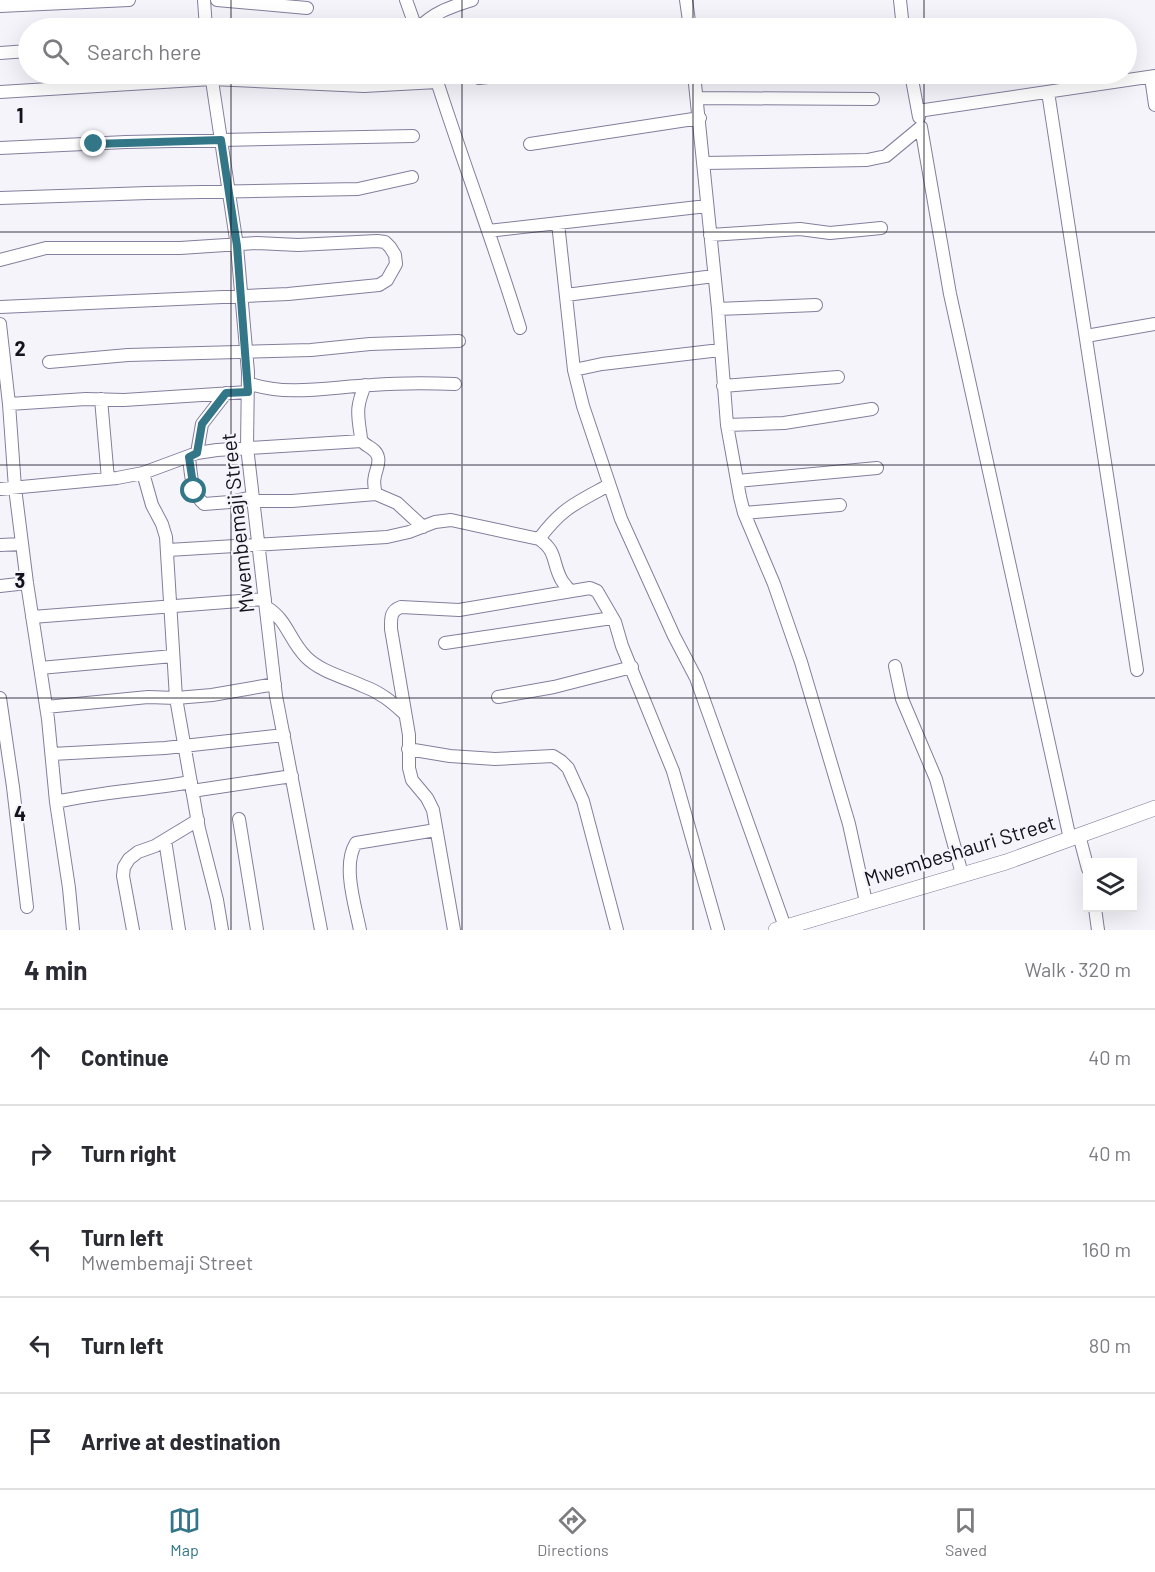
<!DOCTYPE html>
<meta charset="utf-8">
<style>
body{margin:0;font-family:Barlow,sans-serif;background:#f2f2f3;color:#2b2b33}
.controls{position:absolute;right:18px;bottom:18px;display:grid;overflow:hidden;border-radius:0px;box-shadow:0 6px 24px #0002}
.controls button{width:54px;height:54px;display:grid;place-items:center;padding:0;border:0;border-bottom:2px solid #e1e1e2;background:#fff;color:#2b2b33;font:30px sans-serif}
.stop{position:absolute;width:18px;height:18px;margin:-14px;border:4px solid #337687;border-radius:50%;background:#fff}
.stop.end{background:#337687;border-color:#fff;box-shadow:0 2px 6px #0008}
.list{margin:0;padding:0;list-style:none}
h2{display:flex;justify-content:space-between;align-items:center;height:78px;margin:0;padding:0 24px;font-size:26px}
h2 small{font-size:20px;font-weight:400;color:#7c7c81}
.list li{display:grid;grid-template-columns:39px 1fr auto;gap:18px;align-items:center;box-sizing:border-box;height:96px;padding:0 24px;border-top:2px solid #e1e1e2}
.list b{display:block;font-size:22px;white-space:nowrap}
.list p{margin:0;font-size:20px;white-space:nowrap;color:#7c7c81}
.list em{font-size:20px;font-style:normal;color:#7c7c81}
.icon{flex:none;width:33px;height:33px;fill:none;stroke:currentColor;stroke-width:2;stroke-linecap:round;stroke-linejoin:round}
.map{position:relative;flex:none;width:1155px;height:930px;overflow:hidden}
.search{position:absolute;background:#fff;box-shadow:0 6px 24px #0002;left:18px;right:18px;top:18px;height:66px;display:flex;align-items:center;gap:15px;box-sizing:border-box;padding:0 21px;border-radius:33px;color:#7c7c81;font-size:22px}
.sheet{height:558px;background:#fff}
nav{display:flex;justify-content:space-around;align-items:center;box-sizing:border-box;height:84px;border-top:2px solid #e1e1e2;background:#fff;font-size:16px;color:#7c7c81}
nav a{display:grid;justify-items:center;gap:3px}
nav .on{color:#337687}
.map>svg:first-child{display:block}
.lines{fill:none;stroke-linecap:round;stroke-linejoin:round}
.minor-casing{stroke:#847e9c;stroke-width:14}
.tertiary-casing{stroke:#847e9c;stroke-width:16}
.minor{stroke:#fff;stroke-width:12}
.tertiary{stroke:#fff;stroke-width:15}
.route{stroke:#337687;stroke-width:8}
.grid{fill:none;stroke:#14121d;stroke-width:1.5;stroke-opacity:0.55}
.labels{text-anchor:middle;stroke-width:4.5;stroke-linejoin:round;paint-order:stroke}
.street-label{font-size:21px;fill:#14121d;stroke:#f5f4fb}
.grid-label{font-size:20px;text-anchor:middle;font-weight:bold;fill:#14121d;stroke:#f5f4fb;stroke-width:4.5;stroke-linejoin:round;paint-order:stroke}
</style>
<div class="map">
<svg width="1155" height="930" viewBox="0 0 1155 930">
<rect width="100%" height="100%" fill="#f5f4fb"/>
<g class="lines">
<!-- minor casing -->
<g class="minor-casing">
<path id="minor" d="M 204,0 L 206,28
M 217,0 L 307,8
M 406,0 L 416,28
M 686,0 L 690,28
M 900,0 L 903,28
M 0,6 L 129,0
M 419,28 C 434,12 451,7 472,0
M 0,53 L 28,51
M 211,74 L 237,246 L 248,372 L 247,447 L 276,696 L 321,930
M 694,74 L 718,309 L 727,425 L 740,497 L 744,513 L 774,584 L 801,662 L 849,824 L 866,902
M 911,74 L 919,117
M 435,75 C 462,160 494,243 520,328
M 1151,77 L 1155,105
M 479,78 L 513,74
M 0,92 L 212,79 L 364,86 L 437,82
M 1048,92 L 1137,670
M 697,98 L 873,99
M 918,111 L 1155,76
M 530,144 L 700,118
M 0,148 L 126,142 L 413,136
M 704,163 L 867,160 L 886,156 L 921,127 L 950,294 L 1070,839
M 0,198 L 148,193 L 358,189 L 412,177
M 558,223 L 574,370 L 583,406 L 621,519 L 674,636 L 696,678 L 785,927
M 488,231 L 707,206
M 710,235 L 800,229 L 830,233 L 881,228
M 0,260 L 46,248 L 180,248 L 257,243 L 298,245 L 377,241 L 385,242 L 390,247 L 395,255 L 396,264 L 387,280 L 379,285 L 288,294 L 0,307
M 566,295 L 714,276
M 718,309 L 816,305
M 0,324 L 9,404 L 15,488 L 27,583 L 48,719 L 56,802 L 69,888 L 73,930
M 1086,336 L 1155,324
M 49,362 L 128,355 L 311,350 L 370,344 L 459,341
M 574,370 L 602,364 L 720,350
M 248,383 C 287,397 330,387 372,385 C 399,383 427,383 455,384
M 365,385 C 357,405 357,411 360,431 C 361,434 360,438 362,441 C 366,447 376,448 378,457 C 381,468 370,474 376,494
M 723,386 L 838,377
M 101,399 L 108,479
M 9,404 L 86,399 L 124,400 L 248,392
M 727,425 L 784,423 L 872,409
M 197,453 L 202,424 L 226,393
M 189,457 C 191,474 191,493 204,504 L 230,502 L 252,497
M 143,473 L 152,505 L 162,524 L 166,537 L 176,698 L 199,829 L 217,900 L 222,930
M 737,481 L 877,468
M 0,489 L 117,478 L 143,473 L 197,453 L 217,450 L 362,441
M 252,501 L 292,501 L 376,494 L 397,503 L 423,527
M 744,513 L 840,505
M 539,539 C 562,508 576,503 609,485
M 0,545 L 22,544
M 168,550 L 387,537 L 409,532 L 435,522 L 451,520 L 539,539 C 557,551 552,562 561,579 C 563,583 567,587 570,591
M 0,586 L 27,583
M 266,607 C 287,619 289,640 306,657 C 321,672 344,677 363,686 C 380,692 392,702 405,714
M 32,617 L 265,599
M 445,643 L 612,618
M 895,666 L 902,699 L 936,779 L 962,874
M 40,668 L 173,656
M 498,697 L 554,687 L 632,667
M 0,698 L 13,787 L 27,907
M 46,707 L 148,697 L 176,698 L 212,695 L 275,684
M 408,749 L 450,756 L 495,759 L 553,756 L 561,761 L 568,768 L 583,801 L 617,930
M 52,754 L 165,748 L 284,735
M 192,791 L 292,776
M 56,802 C 100,792 146,790 191,782
M 239,819 L 257,930
M 1079,835 L 1088,869
M 165,840 L 179,930
M 1095,908 L 1098,930
M 133,930 L 123,876 L 124,867 L 129,859 L 138,852 L 155,846 L 198,820
M 360,930 C 355,905 342,865 356,843 L 436,830
M 454,930 L 433,810 L 427,798 L 412,780 L 409,768 L 409,735 L 391,629 C 391,618 390,611 401,607 L 459,610 L 590,588 L 597,591 L 615,622 L 622,646 L 673,771 L 718,930"/>
</g>
<!-- tertiary casing -->
<g class="tertiary-casing">
<path id="tertiary" d="M 776,930 L 1006,862 L 1155,808"/>
</g>
<!-- minor -->
<use href="#minor" class="minor"/>
<!-- tertiary -->
<use href="#tertiary" class="tertiary"/>
</g>
<g class="lines">
<!-- route -->
<path class="route" d="M 94,144 L 221,140 L 237,246 L 248,392 L 226,393 L 202,424 L 197,453 L 189,457 L 194,491"/>
</g>
<!-- grid -->
<path class="grid" d="M 231,0 L 231,28M 462,0 L 462,28M 693,0 L 693,28M 924,0 L 924,28M 231,74 L 231,930M 462,74 L 462,930M 693,74 L 693,930M 924,74 L 924,930M 0,232 L 1155,232M 0,465 L 1155,465M 0,698 L 1155,698"/>
<g class="labels">
<!-- street labels -->
<g class="street-label">
<text transform="translate(238 523) rotate(-96)" y="7">Mwembemaji Street</text>
<text transform="translate(960 851) rotate(-17)" y="7">Mwembeshauri Street</text>
</g>
</g>
<g class="grid-label">
<text x="20" y="123">1</text>
<text x="20" y="356">2</text>
<text x="20" y="588">3</text>
<text x="20" y="821">4</text>
</g>
</svg>
<div class="controls">
<button><svg class="icon" aria-label="layers" viewBox="0 0 24 24"><path d="M12 4l9 5-9 5-9-5zM3 14l9 5 9-5"/></svg></button>
</div>
<div class="stop" style="left:194px;top:491px"></div>
<div class="stop end" style="left:94px;top:144px"></div>
<div class="search"><svg class="icon" aria-label="search" viewBox="0 0 24 24"><circle cx="10" cy="10" r="6"/><path d="M15 15l6 6"/></svg>Search here</div>
</div>
<section class="sheet">
<h2>4 min<small>Walk · 320 m</small></h2>
<ul class="list">
<li><svg class="icon" aria-label="ahead" viewBox="0 0 24 24"><path d="M12 20V5M6 11l6-6 6 6"/></svg><div><b>Continue</b></div><em>40 m</em></li>
<li><svg class="icon" aria-label="right" viewBox="0 0 24 24"><path d="M7 20v-9h11M14 6l5 5-5 5"/></svg><div><b>Turn right</b></div><em>40 m</em></li>
<li><svg class="icon" aria-label="left" viewBox="0 0 24 24"><path d="M17 20v-9H6M10 6l-5 5 5 5"/></svg><div><b>Turn left</b><p>Mwembemaji Street</p></div><em>160 m</em></li>
<li><svg class="icon" aria-label="left" viewBox="0 0 24 24"><path d="M17 20v-9H6M10 6l-5 5 5 5"/></svg><div><b>Turn left</b></div><em>80 m</em></li>
<li><svg class="icon" aria-label="arrive" viewBox="0 0 24 24"><path d="M6 21V4h12l-3 4 3 4H6"/></svg><div><b>Arrive at destination</b></div></li>
</ul>
</section>
<nav>
<a class="on"><svg class="icon" aria-label="map" viewBox="0 0 24 24"><path d="M3 6l6-2 6 2 6-2v14l-6 2-6-2-6 2zM9 4v14M15 6v14"/></svg>Map</a>
<a><svg class="icon" aria-label="directions" viewBox="0 0 24 24"><path d="M12 3l9 9-9 9-9-9zM9 14v-3h6M13 9l2 2-2 2"/></svg>Directions</a>
<a><svg class="icon" aria-label="saved" viewBox="0 0 24 24"><path d="M7 4h10v16l-5-4-5 4z"/></svg>Saved</a>
</nav>
